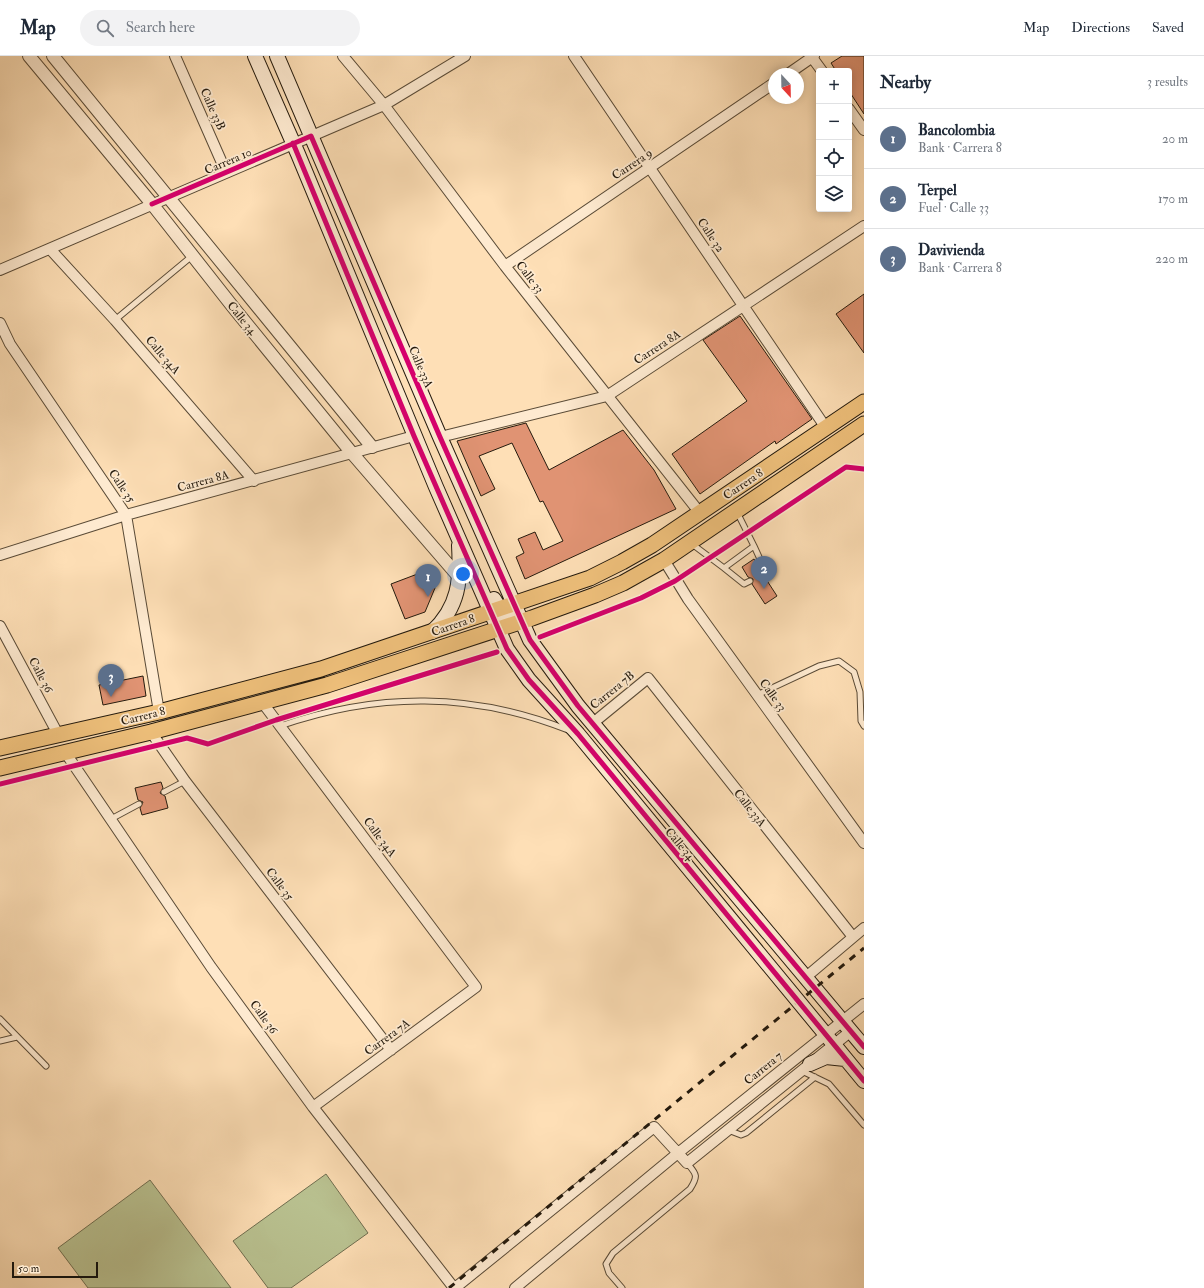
<!DOCTYPE html>
<meta charset="utf-8">
<style>
body{margin:0;font-family:"IM FELL Double Pica",serif;background:#f2f2f3;color:#1f2937}
.controls{position:absolute;right:12px;top:12px;display:grid;overflow:hidden;border-radius:4px;box-shadow:0 2px 10px #0003}
.controls button{width:36px;height:36px;display:grid;place-items:center;padding:0;border:0;border-bottom:1px solid #e0e1e3;background:#fff;color:#1f2937;font:20px sans-serif}
.compass{position:absolute;left:768px;top:12px;width:36px;height:36px;border-radius:50%;background:#fff;box-shadow:0 2px 10px #0003;rotate:158deg}
.scale{position:absolute;left:12px;bottom:10px;width:86px;box-sizing:border-box;padding-left:4px;border:2px solid #241a0d;border-top:0;font-size:11px;line-height:14px;white-space:nowrap;color:#241a0d;-webkit-text-stroke:3px #feead0;paint-order:stroke}
.you{position:absolute;left:463px;top:518px;width:14px;height:14px;margin:-10px;border:3px solid #fff;border-radius:50%;background:#1a73e8;box-shadow:0 0 0 6px #1a73e833}
.badge{display:grid;place-items:center;width:26px;height:26px;border-radius:50%;background:#0b8043;color:#fff;font-size:13px;font-weight:700}
.pin{position:absolute;translate:-50% -33px;filter:drop-shadow(0 1px 2px #0008)}
.pin::after{content:'';position:absolute;top:21px;width:14px;height:12px;background:inherit;clip-path:polygon(0 0,100% 0,50% 100%)}
.list{margin:0;padding:0;list-style:none}
h2{display:flex;justify-content:space-between;align-items:center;height:52px;margin:0;padding:0 16px;font-size:17px}
h2 small{font-size:13px;font-weight:400;color:#747a83}
.list li{display:grid;grid-template-columns:26px 1fr auto;gap:12px;align-items:center;box-sizing:border-box;height:60px;padding:0 16px;border-top:1px solid #e0e1e3}
.list b{display:block;font-size:15px;white-space:nowrap}
.list p{margin:0;font-size:13px;white-space:nowrap;color:#747a83}
.list em{font-size:13px;font-style:normal;color:#747a83}
.icon{flex:none;width:22px;height:22px;fill:none;stroke:currentColor;stroke-width:2;stroke-linecap:round;stroke-linejoin:round}
.map{position:relative;flex:none;width:864px;height:1232px;overflow:hidden}
header{display:flex;align-items:center;gap:24px;box-sizing:border-box;height:56px;padding:0 20px;background:#fff;border-bottom:1px solid #e0e1e3}
header strong{font-size:19px}
nav{display:flex;gap:22px;margin-inline-start:auto;font-size:14px}
.search{width:280px;height:36px;background:#f2f2f3;display:flex;align-items:center;gap:10px;box-sizing:border-box;padding:0 14px;border-radius:22px;color:#747a83;font-size:15px}
main{display:flex}
aside{flex:1;background:#fff}
.map>svg:first-child{display:block}
.green{fill:#bac392;stroke:#6f6e50}
.building{fill:#e09373;stroke:#241a0d}
.lines{fill:none;stroke-linecap:round;stroke-linejoin:round}
.service-casing{stroke:#5a4b37;stroke-width:7}
.minor-casing{stroke:#5a4b37;stroke-width:12}
.tertiary-casing{stroke:#5a4b37;stroke-width:14}
.secondary-casing{stroke:#241a0d;stroke-width:16}
.primary-casing{stroke:#241a0d;stroke-width:17}
.service{stroke:#feead0;stroke-width:5}
.minor{stroke:#feead0;stroke-width:10}
.tertiary{stroke:#feead0;stroke-width:12}
.secondary{stroke:#feead0;stroke-width:14}
.primary{stroke:#efc07b;stroke-width:15}
.rail{stroke:#241a0d;stroke-width:3;stroke-dasharray:7 7;stroke-linecap:butt}
.cycleway-casing{stroke:#feead0;stroke-width:8}
.cycleway{stroke:#d6006c;stroke-width:5}
.labels{text-anchor:middle;stroke-width:3.5;stroke-linejoin:round;paint-order:stroke}
.street-label{font-size:12px;fill:#241a0d;stroke:#feead0}
</style>
<header>
<strong>Map</strong>
<div class="search"><svg class="icon" aria-label="search" viewBox="0 0 24 24"><circle cx="10" cy="10" r="6"/><path d="M15 15l6 6"/></svg>Search here</div>
<nav><a>Map</a><a>Directions</a><a>Saved</a></nav>
</header>
<main>
<div class="map">
<svg width="864" height="1232" viewBox="0 0 864 1232">
<rect width="100%" height="100%" fill="#fedfb6"/>
<filter id="stains"><feTurbulence type="fractalNoise" baseFrequency=".005" numOctaves="4"/><feColorMatrix values="0 0 0 0 .2 0 0 0 0 .09 0 0 0 0 .02 0 0 0 .5 -.17"/></filter>
<radialGradient id="worn" r=".72"><stop offset=".6" stop-color="#630" stop-opacity="0"/><stop offset="1" stop-color="#630" stop-opacity=".3"/></radialGradient>
<!-- green -->
<path class="green" d="M 326,1118 L 368,1177 L 291,1232 L 268,1232 L 233,1185 Z
M 150,1124 L 231,1232 L 88,1232 L 58,1192 Z"/>
<!-- building -->
<path class="building" d="M 842,0 L 864,0 L 864,58 L 849,35 L 849,15 L 836,15 L 831,7 Z
M 864,238 L 864,297 L 836,258 Z
M 740,260 L 812,363 L 776,388 L 775,385 L 700,438 L 672,398 L 747,345 L 703,284 Z
M 526,367 L 549,414 L 623,374 L 654,414 L 676,453 L 525,523 L 516,501 L 524,497 L 518,483 L 535,476 L 543,494 L 563,485 L 543,445 L 540,446 L 512,387 L 479,400 L 495,433 L 481,440 L 457,385 Z
M 754,503 L 760,513 L 758,516 L 759,520 L 764,520 L 777,540 L 765,548 L 752,528 L 753,523 L 748,521 L 742,511 Z
M 428,514 L 435,532 L 425,556 L 405,563 L 391,528 Z
M 143,620 L 146,640 L 103,649 L 99,629 Z
M 161,726 L 163,732 L 160,737 L 165,740 L 168,752 L 142,759 L 140,752 L 143,746 L 138,744 L 135,732 Z"/>
<g class="lines">
<!-- service casing -->
<g class="service-casing">
<path id="service" d="M 115,264 L 192,200
M 692,488 L 724,512 L 754,490 L 737,456
M 754,490 L 765,514 L 762,517
M 724,512 L 744,528 L 750,525
M 757,639 L 819,610 L 839,605 L 854,616 L 860,636 L 861,665 L 864,670
M 280,670 C 378,636 472,636 568,674
M 164,736 L 185,725
M 111,763 L 139,748
M 0,963 L 46,1010
M 0,985 L 17,981
M 802,1015 L 829,1028 L 864,1069
M 728,1074 L 741,1079 L 746,1077 L 815,1021
M 622,1232 L 609,1217 L 606,1208 L 613,1197 L 690,1133 C 699,1119 696,1118 687,1107"/>
</g>
<!-- minor casing -->
<g class="minor-casing">
<path id="minor" d="M 175,0 L 226,116
M 343,0 L 384,49 L 505,210 L 700,457
M 574,0 L 826,372
M 811,0 L 822,15
M 788,18 L 814,0
M 849,53 L 864,74
M 50,193 L 115,264 L 254,425
M 505,210 L 774,27
M 0,214 L 384,49 L 465,0
M 0,267 L 10,288 L 126,459 L 159,656
M 440,381 L 607,340 L 864,170
M 0,499 L 126,459 L 414,380
M 664,504 L 688,543 L 864,787
M 0,570 L 59,680
M 262,646 L 476,931 L 313,1051
M 593,667 L 648,622 L 853,881
M 151,676 L 185,725 L 391,994
M 65,696 L 211,911 L 313,1051 L 454,1232
M 806,921 L 864,872
M 455,1232 L 654,1071 L 687,1107 L 851,975
M 515,1232 L 678,1097 L 864,948"/>
</g>
<!-- tertiary casing -->
<g class="tertiary-casing">
<path id="tertiary" d="M 29,0 L 152,148 L 233,251 L 351,396 L 459,521
M 53,0 L 372,391"/>
</g>
<!-- secondary casing -->
<g class="secondary-casing">
<path id="secondary" d="M 255,0 L 298,98 L 436,431 L 507,593 L 529,624 L 578,678 L 864,1025
M 277,0 L 440,381 L 530,584 L 578,650 L 864,991
M 494,543 L 503,558 L 521,566
M 432,576 C 459,551 461,524 459,489
M 810,1008 L 826,1001 L 845,1003"/>
</g>
<!-- primary casing -->
<g class="primary-casing">
<path id="primary" d="M 0,692 L 159,656 L 321,613 L 590,522 L 622,506 L 652,489 L 864,346
M 0,712 L 151,676 L 327,629 L 532,562 L 595,539 L 623,527 L 664,504 L 864,368"/>
</g>
<!-- service -->
<use href="#service" class="service"/>
<!-- minor -->
<use href="#minor" class="minor"/>
<!-- tertiary -->
<use href="#tertiary" class="tertiary"/>
<!-- secondary -->
<use href="#secondary" class="secondary"/>
<!-- primary -->
<use href="#primary" class="primary"/>
<!-- rail -->
<path class="rail" d="M 449,1232 L 864,892"/>
<!-- cycleway casing -->
<g class="cycleway-casing">
<path id="cycleway" d="M 293,87 L 414,380 L 507,593 L 529,624 L 578,678 L 864,1025
M 152,148 L 311,80 L 440,381 L 530,584 L 578,650 L 864,991
M 540,581 L 641,542 L 675,525 L 846,411 L 864,413
M 0,728 L 187,682 L 208,688 L 276,664 L 497,596"/>
</g>
<!-- cycleway -->
<use href="#cycleway" class="cycleway"/>
</g>
<g class="labels">
<!-- street labels -->
<g class="street-label">
<text transform="translate(213 53) rotate(66)" y="4">Calle 33B</text>
<text transform="translate(228 105) rotate(-23)" y="4">Carrera 10</text>
<text transform="translate(632 108) rotate(-34)" y="4">Carrera 9</text>
<text transform="translate(711 179) rotate(56)" y="4">Calle 32</text>
<text transform="translate(530 221) rotate(52)" y="4">Calle 33</text>
<text transform="translate(242 262) rotate(51)" y="4">Calle 34</text>
<text transform="translate(657 291) rotate(-33)" y="4">Carrera 8A</text>
<text transform="translate(163 299) rotate(49)" y="4">Calle 34A</text>
<text transform="translate(421 311) rotate(67)" y="4">Calle 33A</text>
<text transform="translate(203 425) rotate(-15)" y="4">Carrera 8A</text>
<text transform="translate(743 428) rotate(-34)" y="4">Carrera 8</text>
<text transform="translate(122 430) rotate(56)" y="4">Calle 35</text>
<text transform="translate(453 569) rotate(-19)" y="4">Carrera 8</text>
<text transform="translate(41 619) rotate(62)" y="4">Calle 36</text>
<text transform="translate(612 634) rotate(-39)" y="4">Carrera 7B</text>
<text transform="translate(773 639) rotate(54)" y="4">Calle 33</text>
<text transform="translate(143 660) rotate(-14)" y="4">Carrera 8</text>
<text transform="translate(750 752) rotate(52)" y="4">Calle 33A</text>
<text transform="translate(380 781) rotate(53)" y="4">Calle 34A</text>
<text transform="translate(680 788) rotate(50)" y="4">Calle 34</text>
<text transform="translate(280 828) rotate(53)" y="4">Calle 35</text>
<text transform="translate(264 961) rotate(54)" y="4">Calle 36</text>
<text transform="translate(387 981) rotate(-36)" y="4">Carrera 7A</text>
<text transform="translate(763 1012) rotate(-39)" y="4">Carrera 7</text>
</g>
</g>
<rect width="100%" height="100%" filter="url(#stains)"/>
<rect width="100%" height="100%" fill="url(#worn)"/>
</svg>
<div class="controls">
<button>+</button>
<button>−</button>
<button><svg class="icon" aria-label="locate" viewBox="0 0 24 24"><circle cx="12" cy="12" r="6"/><path d="M12 2v4M12 18v4M2 12h4M18 12h4"/></svg></button>
<button><svg class="icon" aria-label="layers" viewBox="0 0 24 24"><path d="M12 4l9 5-9 5-9-5zM3 14l9 5 9-5"/></svg></button>
</div>
<svg class="compass" viewBox="-18 -18 36 36"><path d="M0-13l5 13h-10z" fill="#e53935"/><path d="M0 13l5-13h-10z" fill="#747a83"/></svg>
<div class="scale">50 m</div>
<div class="you"></div>
<div class="pin badge" style="left:428px;top:541px;background:#5c6f8a">1</div>
<div class="pin badge" style="left:764px;top:533px;background:#5c6f8a">2</div>
<div class="pin badge" style="left:111px;top:641px;background:#5c6f8a">3</div>
</div>
<aside>
<h2>Nearby<small>3 results</small></h2>
<ul class="list">
<li><span class="badge" style="background:#5c6f8a">1</span><div><b>Bancolombia</b><p>Bank · Carrera 8</p></div><em>20 m</em></li>
<li><span class="badge" style="background:#5c6f8a">2</span><div><b>Terpel</b><p>Fuel · Calle 33</p></div><em>170 m</em></li>
<li><span class="badge" style="background:#5c6f8a">3</span><div><b>Davivienda</b><p>Bank · Carrera 8</p></div><em>220 m</em></li>
</ul>
</aside>
</main>
